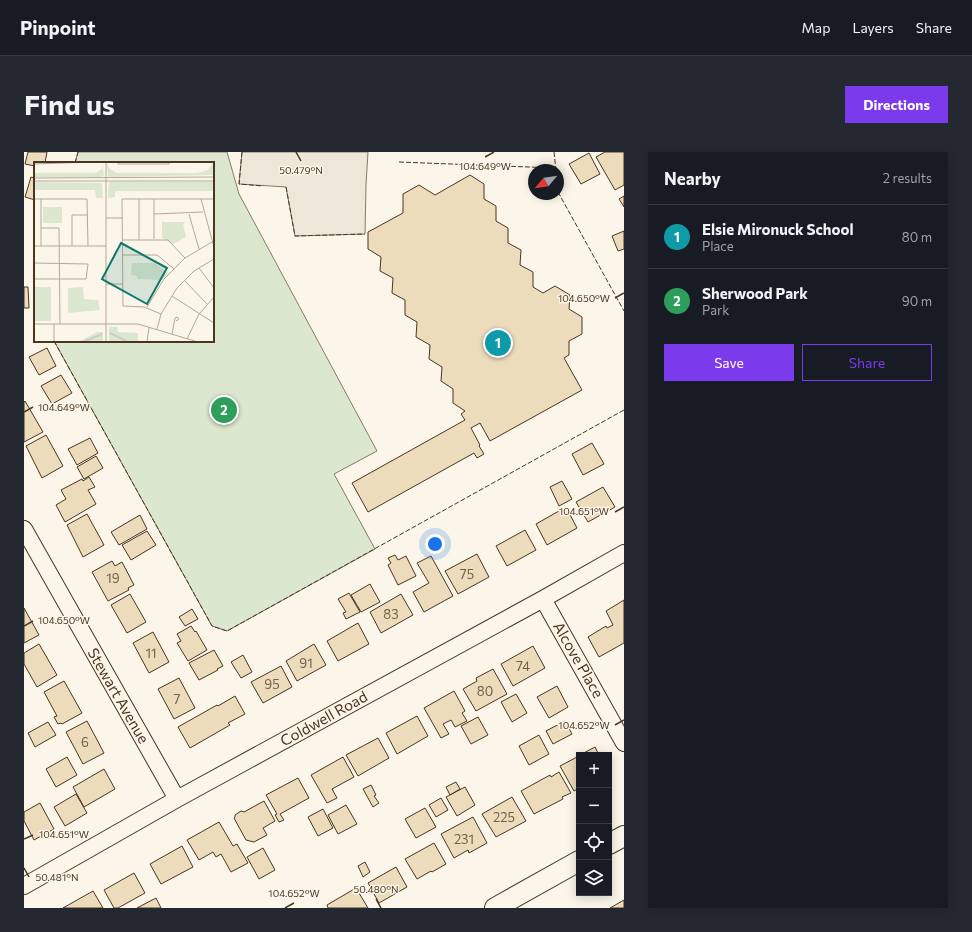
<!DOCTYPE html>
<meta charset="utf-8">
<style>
body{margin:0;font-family:Commissioner,sans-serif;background:#242831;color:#f1f3f6}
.controls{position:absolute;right:12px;bottom:12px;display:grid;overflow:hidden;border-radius:0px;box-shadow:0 2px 10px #0003}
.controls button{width:36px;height:36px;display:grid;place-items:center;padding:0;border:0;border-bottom:1px solid #363941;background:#171b24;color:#f1f3f6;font:20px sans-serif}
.compass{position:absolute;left:504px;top:12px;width:36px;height:36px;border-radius:50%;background:#171b24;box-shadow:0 2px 10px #0003;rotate:241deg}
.you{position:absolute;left:411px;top:392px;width:14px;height:14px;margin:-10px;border:3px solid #fff;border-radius:50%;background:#1a73e8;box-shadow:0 0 0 6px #1a73e833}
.badge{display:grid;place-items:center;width:26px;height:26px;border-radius:50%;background:#7c3aed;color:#fff;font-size:13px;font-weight:700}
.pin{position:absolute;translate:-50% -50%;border:2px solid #fff;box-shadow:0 1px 4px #0006}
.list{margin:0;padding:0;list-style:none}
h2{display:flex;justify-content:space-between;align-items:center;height:52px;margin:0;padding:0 16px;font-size:17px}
h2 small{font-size:13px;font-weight:400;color:#9ea1a6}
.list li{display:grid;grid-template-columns:26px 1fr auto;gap:12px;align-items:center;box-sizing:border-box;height:64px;padding:0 16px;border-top:1px solid #363941}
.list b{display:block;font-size:15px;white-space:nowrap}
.list p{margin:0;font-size:13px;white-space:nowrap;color:#9ea1a6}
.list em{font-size:13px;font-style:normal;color:#9ea1a6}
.actions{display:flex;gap:8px;padding:12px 16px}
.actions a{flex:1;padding:9px 0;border:1px solid #7c3aed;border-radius:0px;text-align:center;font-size:14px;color:#7c3aed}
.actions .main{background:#7c3aed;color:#fff}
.icon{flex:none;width:22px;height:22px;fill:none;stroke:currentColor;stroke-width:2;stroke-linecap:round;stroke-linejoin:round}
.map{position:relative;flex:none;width:600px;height:756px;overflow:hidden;border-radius:0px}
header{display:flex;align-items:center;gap:24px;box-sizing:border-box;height:56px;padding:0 20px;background:#171b24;border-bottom:1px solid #363941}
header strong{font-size:19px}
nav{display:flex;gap:22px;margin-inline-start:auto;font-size:14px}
.intro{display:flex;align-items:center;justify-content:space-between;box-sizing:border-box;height:96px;padding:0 24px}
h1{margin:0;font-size:28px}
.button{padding:10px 18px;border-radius:0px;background:#7c3aed;color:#fff;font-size:14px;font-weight:700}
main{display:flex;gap:24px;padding:0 24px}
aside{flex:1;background:#171b24;border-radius:0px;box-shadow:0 2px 10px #0003}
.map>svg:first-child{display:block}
.green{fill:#dce7d0;stroke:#887966}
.parking{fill:#ede7d9;stroke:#887966}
.building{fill:#ecdcbc;stroke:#4a3520}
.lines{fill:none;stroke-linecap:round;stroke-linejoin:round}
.minor-casing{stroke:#4a3520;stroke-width:18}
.tertiary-casing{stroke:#4a3520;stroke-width:22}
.minor{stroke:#fbf6e9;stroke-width:16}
.tertiary{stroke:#fbf6e9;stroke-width:20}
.fence{stroke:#4a3520;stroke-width:1;stroke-dasharray:5 2;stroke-linecap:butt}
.ticks{fill:none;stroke:#4a3520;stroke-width:1.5}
.labels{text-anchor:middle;stroke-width:3;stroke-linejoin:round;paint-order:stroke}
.number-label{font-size:13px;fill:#725f47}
.street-label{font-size:15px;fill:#4a3520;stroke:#fbf6e9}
.inset-river{fill:none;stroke:#c9cecd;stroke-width:2}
.inset-road{fill:none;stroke:#b4a999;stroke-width:1}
.view{fill:#0f766e;fill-opacity:0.15;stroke:#0f766e;stroke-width:2}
.inset-edge{fill:none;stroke:#4a3520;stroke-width:2}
.ticks-label{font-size:10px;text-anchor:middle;fill:#4a3520;stroke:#fbf6e9;stroke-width:3;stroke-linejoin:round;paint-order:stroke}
</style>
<header>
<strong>Pinpoint</strong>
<nav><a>Map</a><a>Layers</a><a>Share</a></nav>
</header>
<div class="intro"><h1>Find us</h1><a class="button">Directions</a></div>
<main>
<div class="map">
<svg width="600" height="756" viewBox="0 0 600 756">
<rect width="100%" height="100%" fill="#fbf6e9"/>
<!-- green -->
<path class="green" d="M 54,0 L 203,0 L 215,42 L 353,299 L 310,322 L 351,397 L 203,479 L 188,474 L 30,189 L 189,189 L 189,11 L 51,11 Z"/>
<!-- parking -->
<path class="parking" d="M 218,0 L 344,0 L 342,33 L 341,82 L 271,84 L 262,35 L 215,32 Z"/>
<!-- building -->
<path class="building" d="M 4,0 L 23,0 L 21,11 L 11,11 L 11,14 L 1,12 Z
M 581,0 L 600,0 L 600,33 L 591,38 L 572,5 Z
M 565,1 L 576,22 L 557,32 L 545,12 Z
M 446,23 L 460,32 L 460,47 L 472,54 L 472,69 L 484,76 L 484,91 L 497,98 L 496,113 L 509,120 L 509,135 L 519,141 L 531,134 L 546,143 L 545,157 L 558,165 L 558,182 L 545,189 L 545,203 L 540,206 L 558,238 L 466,289 L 456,271 L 447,276 L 456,293 L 455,294 L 460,302 L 453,306 L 450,301 L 344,360 L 328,331 L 441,268 L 437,262 L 441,259 L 429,251 L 429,237 L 417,229 L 418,215 L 405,207 L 406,193 L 392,185 L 393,170 L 381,163 L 381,148 L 368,141 L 369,126 L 356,119 L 357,105 L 344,97 L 344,80 L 379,61 L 379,42 L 395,33 L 411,43 Z
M 7,25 L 11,26 L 11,48 L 1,45 Z
M 600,44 L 600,55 L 595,47 Z
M 600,79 L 600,97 L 594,99 L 588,84 Z
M 0,135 L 4,135 L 5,156 L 0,156 Z
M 23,196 L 32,214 L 15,223 L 5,205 Z
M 37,223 L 48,241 L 28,252 L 17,234 Z
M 1,249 L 19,280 L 0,290 L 0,250 Z
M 22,283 L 39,314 L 18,326 L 2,294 Z
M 66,286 L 74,301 L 53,313 L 44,297 Z
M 568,291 L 580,312 L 559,323 L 548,302 Z
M 72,304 L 79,316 L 60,327 L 53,315 Z
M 65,325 L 71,335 L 64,338 L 72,352 L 41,370 L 32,353 L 42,347 L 37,338 L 58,327 L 59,329 Z
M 538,329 L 548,347 L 535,354 L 526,335 Z
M 579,335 L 591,355 L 564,370 L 552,350 Z
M 542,355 L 553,376 L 523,393 L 512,372 Z
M 63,362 L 80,393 L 59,405 L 43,373 Z
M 116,363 L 123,377 L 95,393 L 87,380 Z
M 501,378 L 512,398 L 483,414 L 472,394 Z
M 123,379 L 132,393 L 107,408 L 98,393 Z
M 453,402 L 465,425 L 434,442 L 421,419 Z
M 371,403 L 374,408 L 382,404 L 392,424 L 374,433 L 364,413 L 367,411 L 364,406 Z
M 407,404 L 429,444 L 400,460 L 389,440 L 405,431 L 393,411 Z
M 88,409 L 91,414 L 98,410 L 110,433 L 104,436 L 105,438 L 84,449 L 68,420 Z
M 346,432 L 356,450 L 337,460 L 327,443 Z
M 325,441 L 336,460 L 322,467 L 319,461 L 322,460 L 314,447 Z
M 106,442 L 122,470 L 103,481 L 87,453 Z
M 377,442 L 389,463 L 357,481 L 346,460 Z
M 600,448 L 600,491 L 575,505 L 564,485 L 582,474 L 583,476 L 589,473 L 582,459 Z
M 0,456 L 15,483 L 0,491 Z
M 168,457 L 174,467 L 161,474 L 155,465 Z
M 334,471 L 345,492 L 314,509 L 303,489 Z
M 167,474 L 171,480 L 172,479 L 183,498 L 164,509 L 153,491 L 157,489 L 153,482 Z
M 129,480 L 145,510 L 125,521 L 109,491 Z
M 15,492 L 33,523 L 13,535 L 0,512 L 0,501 Z
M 290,492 L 302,513 L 273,529 L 262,509 Z
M 509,494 L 521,516 L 489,534 L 477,512 Z
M 190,498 L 199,514 L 193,517 L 194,518 L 175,528 L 165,511 Z
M 219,503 L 228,520 L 217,526 L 207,510 Z
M 257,514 L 268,535 L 239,551 L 227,530 Z
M 469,517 L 483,542 L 452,559 L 439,537 L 453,529 L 452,526 Z
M 155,526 L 171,556 L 150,567 L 134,537 Z
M 40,529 L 58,561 L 38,572 L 37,571 L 34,572 L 30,565 L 33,564 L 20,540 Z
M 533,534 L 544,555 L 525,566 L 513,545 Z
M 430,539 L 441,559 L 438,561 L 443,569 L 431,575 L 427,568 L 419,572 L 425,582 L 417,586 L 400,556 Z
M 492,542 L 503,561 L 488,570 L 477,550 Z
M 211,544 L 221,562 L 204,571 L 206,573 L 166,596 L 154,575 L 193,553 L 194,554 Z
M 393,564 L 404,584 L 373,602 L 362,581 Z
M 454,565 L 464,583 L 447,592 L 437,574 Z
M 63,569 L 80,601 L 59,612 L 42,580 Z
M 541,569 L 548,582 L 529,592 L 522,579 Z
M 24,570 L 32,583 L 11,595 L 4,581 Z
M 515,583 L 525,602 L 505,613 L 495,594 Z
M 354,586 L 365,606 L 334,624 L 322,603 Z
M 571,595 L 575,603 L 556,603 Z
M 555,604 L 555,636 L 550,639 L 536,614 Z
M 43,605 L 53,623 L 32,635 L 22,617 Z
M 319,605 L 330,625 L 308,637 L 313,646 L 303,651 L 287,623 Z
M 80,617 L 91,637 L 60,655 L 49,635 Z
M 535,620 L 547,641 L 538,645 L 539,647 L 510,662 L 497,639 L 526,623 L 527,625 Z
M 274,626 L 285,646 L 256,662 L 260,668 L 255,670 L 251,663 L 253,662 L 242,643 Z
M 432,630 L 436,637 L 426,643 L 422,635 Z
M 347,633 L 352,643 L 350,644 L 355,651 L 349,655 L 339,637 Z
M 441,635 L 451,653 L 433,664 L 422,645 Z
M 52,642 L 63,661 L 41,674 L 30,655 Z
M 488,645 L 502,669 L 472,685 L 458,662 Z
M 417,646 L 424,658 L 412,665 L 405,653 Z
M 240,649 L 251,669 L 239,676 L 243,683 L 230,690 L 222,688 L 210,666 L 211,665 L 211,663 L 217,659 L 220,660 Z
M 16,651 L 30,677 L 10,688 L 0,669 L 0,660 Z
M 322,653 L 333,672 L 314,682 L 304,663 Z
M 401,656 L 412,675 L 392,686 L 381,667 Z
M 299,657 L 309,676 L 294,684 L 284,665 Z
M 449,665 L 463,691 L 445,701 L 444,698 L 430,706 L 417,682 Z
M 195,670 L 209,694 L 213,692 L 224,711 L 207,720 L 197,702 L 192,705 L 189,700 L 175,708 L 163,688 Z
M 410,691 L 422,712 L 408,720 L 407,719 L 393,727 L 381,707 Z
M 158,694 L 169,715 L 137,732 L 126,712 Z
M 239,696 L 251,718 L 235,727 L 223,705 Z
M 341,710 L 346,720 L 339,725 L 334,714 Z
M 372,715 L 383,735 L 355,751 L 344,731 Z
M 110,721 L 121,741 L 94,756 L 90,756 L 80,738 Z
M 332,736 L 344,756 L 304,756 L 303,753 Z
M 69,739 L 79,756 L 39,756 Z
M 132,746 L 137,756 L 113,756 Z
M 600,748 L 600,756 L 586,756 Z"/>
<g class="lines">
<!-- minor casing -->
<g class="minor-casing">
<path id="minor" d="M 0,377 L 153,647
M 519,447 L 600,591
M 0,734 L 153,647 L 519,447 L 600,401"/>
</g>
<!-- tertiary casing -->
<g class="tertiary-casing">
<path id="tertiary" d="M 585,692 L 600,684
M 471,756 L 555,709"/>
</g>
<!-- minor -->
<use href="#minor" class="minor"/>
<!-- tertiary -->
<use href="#tertiary" class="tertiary"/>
<!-- fence -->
<path class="fence" d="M 218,0 L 215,32 L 239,34
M 530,0 L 532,18
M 375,10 L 531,16
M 51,11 L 54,0
M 262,35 L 271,84 L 341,82
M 534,40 L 600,159
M 30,189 L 188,474 L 203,479 L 600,258"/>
</g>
<!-- ticks -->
<path class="ticks" d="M 272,0 L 277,9M 461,5 L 470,0M 591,146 L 600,141M 0,260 L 9,255M 591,360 L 600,355M 0,474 L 9,469M 591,573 L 600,568M 0,687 L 9,683M 0,716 L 5,725M 352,747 L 357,756M 261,756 L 270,751"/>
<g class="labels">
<!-- number labels -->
<g class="number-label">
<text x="443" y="427">75</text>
<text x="89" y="431">19</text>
<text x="367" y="467">83</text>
<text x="127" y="506">11</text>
<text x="282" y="516">91</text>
<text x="499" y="519">74</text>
<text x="248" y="537">95</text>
<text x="461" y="544">80</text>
<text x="153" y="552">7</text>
<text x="61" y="595">6</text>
<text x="480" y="670">225</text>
<text x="440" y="692">231</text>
</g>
<!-- street labels -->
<g class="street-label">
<text transform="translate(554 508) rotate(60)" y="5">Alcove Place</text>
<text transform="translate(94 544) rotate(60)" y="5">Stewart Avenue</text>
<text transform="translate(300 567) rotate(-29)" y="5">Coldwell Road</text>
</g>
</g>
<!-- overview -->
<g transform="translate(10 10)">
<rect width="180" height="180" fill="#fbf6e9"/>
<path d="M 68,0 L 70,14 L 67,15 L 0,15 L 0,11 L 62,11 L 68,7 ZM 73,0 L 75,6 L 83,11 L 163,11 L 174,8 L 180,0 L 180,13 L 74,15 ZM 0,20 L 68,21 L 69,36 L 62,36 L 61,28 L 0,28 ZM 180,20 L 180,29 L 84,29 L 81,30 L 81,35 L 74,36 L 74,30 L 75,20 ZM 9,45 L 28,45 L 28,61 L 9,61 ZM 128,60 L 152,60 L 149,62 L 152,75 L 139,82 L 128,76 ZM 98,101 L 121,101 L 134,111 L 128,118 L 103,117 L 103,114 L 97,113 ZM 0,125 L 17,125 L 17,159 L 0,159 ZM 49,125 L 50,137 L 64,138 L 66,148 L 34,151 L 34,126 ZM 75,165 L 83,165 L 84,170 L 104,171 L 104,180 L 75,180 ZM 63,170 L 69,170 L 69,179 L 44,180 Z" fill="#dce7d0"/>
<path class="inset-river" d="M 76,171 L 94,180M 49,180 L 68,172"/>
<path class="inset-road" d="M 72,0 L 72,180M 84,0 L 84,2 L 135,2 L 135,0M 0,2 L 59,0M 0,16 L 180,15M 0,19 L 180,19M 0,37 L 53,37 L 54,84M 120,37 L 120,77M 167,37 L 180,85M 120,52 L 169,50M 155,52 L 165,87M 72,56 L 89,56M 7,66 L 25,66 L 26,162M 89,78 L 134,78 L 151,96M 105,78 L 105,37M 0,84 L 72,84M 7,84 L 7,37M 38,84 L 38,53 L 54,53M 89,93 L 123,93 L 140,107M 0,101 L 54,102 L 52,117 L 0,117M 165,106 L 180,126M 151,119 L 173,142M 72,122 L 89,122M 138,134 L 180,161M 113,145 L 130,117 L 151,96 L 178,80M 127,152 L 110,145 L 89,144 L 88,37 L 180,37M 0,162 L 104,162 L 164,180M 20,162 L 20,180M 123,167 L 127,152 L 143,126 L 160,109 L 180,97M 138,172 L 141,156 L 143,155 L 145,157 L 142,159M 153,177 L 165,152 L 180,135M 113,180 L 115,166"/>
<path class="view" d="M 87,81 L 133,106 L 113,142 L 68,117 Z"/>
<rect width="180" height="180" class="inset-edge"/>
</g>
<g class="ticks-label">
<text x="461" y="18">104.649°W</text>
<text x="277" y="22">50.479°N</text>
<text x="560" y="150">104.650°W</text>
<text x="40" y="259">104.649°W</text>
<text x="560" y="363">104.651°W</text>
<text x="40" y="472">104.650°W</text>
<text x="560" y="577">104.652°W</text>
<text x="40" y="686">104.651°W</text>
<text x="33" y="729">50.481°N</text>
<text x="352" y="741">50.480°N</text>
<text x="270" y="745">104.652°W</text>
</g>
</svg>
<div class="controls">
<button>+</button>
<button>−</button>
<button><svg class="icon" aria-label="locate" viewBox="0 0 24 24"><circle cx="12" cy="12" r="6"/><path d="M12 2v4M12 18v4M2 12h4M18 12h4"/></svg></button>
<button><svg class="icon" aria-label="layers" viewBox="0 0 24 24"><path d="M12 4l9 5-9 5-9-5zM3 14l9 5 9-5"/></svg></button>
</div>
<svg class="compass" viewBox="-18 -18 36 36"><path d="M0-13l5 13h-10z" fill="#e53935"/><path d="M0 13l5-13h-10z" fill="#9ea1a6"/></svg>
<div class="you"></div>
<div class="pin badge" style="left:474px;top:191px;background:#0f9aa8">1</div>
<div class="pin badge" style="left:200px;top:258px;background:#2e9e5b">2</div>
</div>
<aside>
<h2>Nearby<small>2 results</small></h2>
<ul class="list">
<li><span class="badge" style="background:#0f9aa8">1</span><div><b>Elsie Mironuck School</b><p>Place</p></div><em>80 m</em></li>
<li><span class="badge" style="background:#2e9e5b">2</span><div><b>Sherwood Park</b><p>Park</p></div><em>90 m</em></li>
</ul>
<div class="actions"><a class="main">Save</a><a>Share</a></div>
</aside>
</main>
